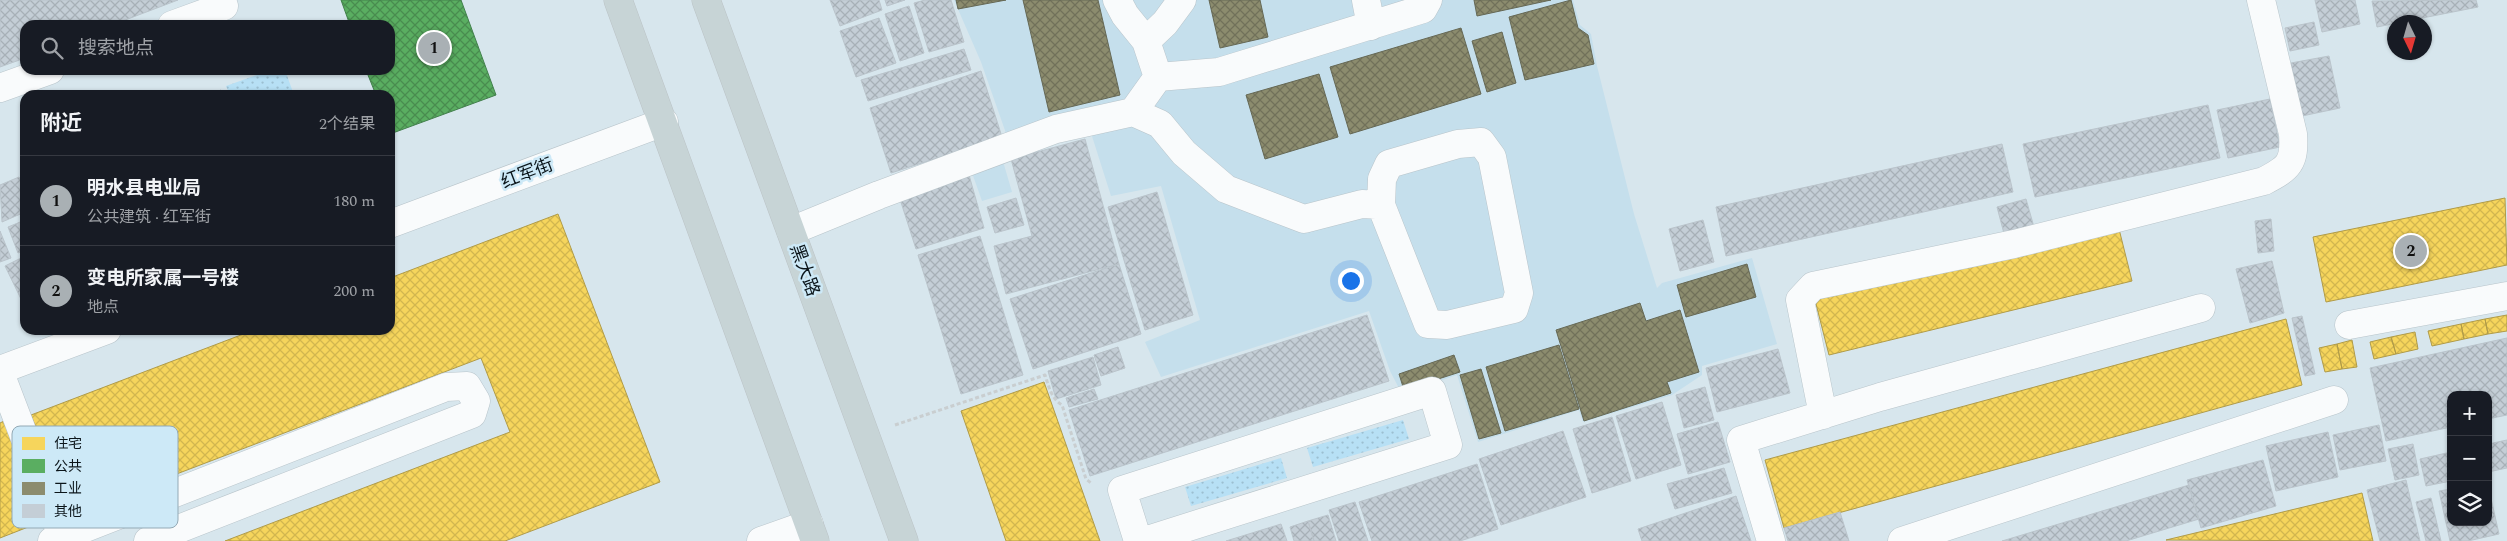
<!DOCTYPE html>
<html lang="zh">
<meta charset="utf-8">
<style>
body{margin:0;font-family:Spectral,"Noto Sans SC",serif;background:#20242c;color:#f1f3f6}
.controls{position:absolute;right:15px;bottom:15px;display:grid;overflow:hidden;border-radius:10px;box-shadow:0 1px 4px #0004}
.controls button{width:45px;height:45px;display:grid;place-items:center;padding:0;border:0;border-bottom:1px solid #363941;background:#171b24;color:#f1f3f6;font:25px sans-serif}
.compass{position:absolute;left:2387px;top:15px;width:45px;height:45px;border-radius:50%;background:#171b24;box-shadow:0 1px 4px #0004;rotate:175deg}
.you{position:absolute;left:1350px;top:280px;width:18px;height:18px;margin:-12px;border:4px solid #fff;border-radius:50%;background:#1a73e8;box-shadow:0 0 0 8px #1a73e833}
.badge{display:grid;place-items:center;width:32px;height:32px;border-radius:50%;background:#a9b0b4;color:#111;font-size:16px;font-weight:700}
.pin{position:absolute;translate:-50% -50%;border:2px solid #fff;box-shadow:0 1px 5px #0006}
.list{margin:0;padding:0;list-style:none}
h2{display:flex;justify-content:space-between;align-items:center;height:65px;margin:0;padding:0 20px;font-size:21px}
h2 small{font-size:16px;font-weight:400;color:#9ea1a6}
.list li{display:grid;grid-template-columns:32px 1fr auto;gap:15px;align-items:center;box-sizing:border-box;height:90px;padding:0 20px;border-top:1px solid #363941}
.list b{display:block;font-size:19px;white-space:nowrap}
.list p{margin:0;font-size:16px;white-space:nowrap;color:#9ea1a6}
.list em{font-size:16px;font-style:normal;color:#9ea1a6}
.icon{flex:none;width:28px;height:28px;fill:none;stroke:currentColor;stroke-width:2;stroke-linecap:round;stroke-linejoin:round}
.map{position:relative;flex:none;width:2507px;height:541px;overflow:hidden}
.search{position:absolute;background:#171b24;box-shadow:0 1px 4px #0004;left:20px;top:20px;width:375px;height:55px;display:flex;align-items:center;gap:12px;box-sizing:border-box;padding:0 18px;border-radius:15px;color:#9ea1a6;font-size:19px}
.panel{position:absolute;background:#171b24;box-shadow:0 1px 4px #0004;left:20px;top:90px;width:375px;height:245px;border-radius:15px}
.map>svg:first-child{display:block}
.built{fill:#c5dfec}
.grass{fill:url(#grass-dots)}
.homes{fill:url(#homes-cross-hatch);stroke:#b09b48}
.public{fill:url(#public-cross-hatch);stroke:#42804c}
.industry{fill:url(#industry-cross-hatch);stroke:#656855}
.building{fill:url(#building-cross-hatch);stroke:#bac4cb}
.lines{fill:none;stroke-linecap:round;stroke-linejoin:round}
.minor-casing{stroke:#b8c4ca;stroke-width:29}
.highway-casing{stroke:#bbc3c6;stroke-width:29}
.path{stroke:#c9ced0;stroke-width:3;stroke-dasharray:4 2.5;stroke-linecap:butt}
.minor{stroke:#f9fbfc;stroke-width:28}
.highway{stroke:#c7d4d6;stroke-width:28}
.labels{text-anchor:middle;stroke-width:5;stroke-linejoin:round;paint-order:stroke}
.street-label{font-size:18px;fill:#0b151a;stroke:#cde9f7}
.key{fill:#cde9f7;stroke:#93a9b5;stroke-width:1}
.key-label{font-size:14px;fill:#0b151a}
</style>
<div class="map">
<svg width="2507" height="541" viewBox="0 0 2507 541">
<defs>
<pattern id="grass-dots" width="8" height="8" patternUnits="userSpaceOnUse" patternTransform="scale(1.25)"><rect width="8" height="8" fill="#b7e0f5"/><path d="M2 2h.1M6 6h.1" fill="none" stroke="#9cbfd1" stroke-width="1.8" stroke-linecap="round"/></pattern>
<pattern id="homes-cross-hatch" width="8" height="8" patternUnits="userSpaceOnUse" patternTransform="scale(1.25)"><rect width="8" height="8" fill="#f6d55c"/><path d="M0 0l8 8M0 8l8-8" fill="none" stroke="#d2b64f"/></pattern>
<pattern id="public-cross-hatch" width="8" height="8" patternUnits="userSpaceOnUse" patternTransform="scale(1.25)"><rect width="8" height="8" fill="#5aae61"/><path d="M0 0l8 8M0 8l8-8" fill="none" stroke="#498c4f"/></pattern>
<pattern id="industry-cross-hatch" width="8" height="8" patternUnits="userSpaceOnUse" patternTransform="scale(1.25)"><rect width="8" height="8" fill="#8c8c6e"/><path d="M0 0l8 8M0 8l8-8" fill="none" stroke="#71715a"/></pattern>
<pattern id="building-cross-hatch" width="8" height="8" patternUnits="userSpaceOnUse" patternTransform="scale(1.25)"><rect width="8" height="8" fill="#c4ced6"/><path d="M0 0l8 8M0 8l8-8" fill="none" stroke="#a7b0b7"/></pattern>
</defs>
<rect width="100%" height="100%" fill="#d7e6ed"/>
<!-- built -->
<path class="built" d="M 954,0 L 1573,0 L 1580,25 L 1591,34 L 1597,66 L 1634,214 L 1657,288 L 1662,283 L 1752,258 L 1777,344 L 1702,366 L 1702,375 L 1672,395 L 1583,422 L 1579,410 L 1478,442 L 1457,375 L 1402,394 L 1390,371 L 1369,311 L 1161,377 L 1145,342 L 1200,320 L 1161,186 L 1111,196 L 1091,133 L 1002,158 L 1012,192 L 982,201 L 971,170 L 1008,139 L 981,62 Z"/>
<!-- grass -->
<path class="grass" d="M 271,70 L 285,70 L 294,95 L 230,95 L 226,86 Z
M 1403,420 L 1409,439 L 1313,467 L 1307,448 Z
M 1281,458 L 1287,478 L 1191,506 L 1185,487 Z"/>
<!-- homes -->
<path class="homes" d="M 2505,198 L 2507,265 L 2326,302 L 2313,237 Z
M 558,214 L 660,482 L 505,541 L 225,541 L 510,432 L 481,358 L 69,515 L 31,415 L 254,330 L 390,330 L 390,278 Z
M 2118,225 L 2132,281 L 1829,355 L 1815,300 Z
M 2507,315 L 2507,331 L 2488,334 L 2485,319 Z
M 2286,319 L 2302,385 L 1784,528 L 1765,460 Z
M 2485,319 L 2488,334 L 2464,339 L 2461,324 Z
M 2461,324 L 2464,339 L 2432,346 L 2428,331 Z
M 2415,332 L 2418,349 L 2396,354 L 2391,337 Z
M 2391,337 L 2396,354 L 2374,359 L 2370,342 Z
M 2352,340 L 2357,367 L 2342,369 L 2337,344 Z
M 2337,344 L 2342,369 L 2325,372 L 2319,348 Z
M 1044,382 L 1100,541 L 1006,541 L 961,411 Z
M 4,421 L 41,522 L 0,538 L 0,423 Z
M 2362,493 L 2373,541 L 2166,540 Z"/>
<!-- public -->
<path class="public" d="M 341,0 L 461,0 L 496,95 L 390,134 L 390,95 L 376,95 L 366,70 L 390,70 L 390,25 L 350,25 Z"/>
<!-- industry -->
<path class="industry" d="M 956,0 L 1006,0 L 958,9 Z
M 1023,0 L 1098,0 L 1120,95 L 1049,112 Z
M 1209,0 L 1260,0 L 1268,37 L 1220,48 Z
M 1474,0 L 1551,0 L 1477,16 Z
M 1571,0 L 1578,28 L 1588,35 L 1594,64 L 1525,80 L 1509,17 Z
M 1461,28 L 1481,94 L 1350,134 L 1330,67 Z
M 1502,32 L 1516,83 L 1487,92 L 1472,41 Z
M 1319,74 L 1338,137 L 1265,159 L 1246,95 Z
M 1747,264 L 1756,297 L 1686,317 L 1677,285 Z
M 1640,303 L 1646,321 L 1680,310 L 1699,372 L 1667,382 L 1671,393 L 1584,421 L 1556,330 Z
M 1559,345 L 1579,409 L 1505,431 L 1486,367 Z
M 1454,355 L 1460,372 L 1404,390 L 1399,374 Z
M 1481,369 L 1501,433 L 1479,439 L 1460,375 Z"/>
<!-- building -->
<path class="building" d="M 0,0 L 178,0 L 112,25 L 25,25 L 25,58 L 0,67 Z
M 830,0 L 879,0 L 882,10 L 840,26 Z
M 885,0 L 905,0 L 887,6 Z
M 925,0 L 951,0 L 964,42 L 929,52 L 914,3 Z
M 2315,0 L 2355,0 L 2360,24 L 2322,32 Z
M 2476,0 L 2478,7 L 2377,27 L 2372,1 Z
M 909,6 L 924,53 L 900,61 L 885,14 Z
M 879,18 L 896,63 L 856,77 L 840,31 Z
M 2314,22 L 2319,45 L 2290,51 L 2285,28 Z
M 964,49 L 971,70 L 868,101 L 861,80 Z
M 2329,56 L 2340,108 L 2302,116 L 2291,63 Z
M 981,71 L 1002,137 L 891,173 L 870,108 Z
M 221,90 L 223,95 L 207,95 Z
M 2270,99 L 2280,147 L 2228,158 L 2217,110 Z
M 2208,105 L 2220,158 L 2035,197 L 2023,144 Z
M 1085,139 L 1119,264 L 1006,294 L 994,246 L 1032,236 L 1011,159 Z
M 2002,144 L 2013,192 L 1726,256 L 1716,207 Z
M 969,175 L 984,228 L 916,249 L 899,196 Z
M 19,177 L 25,192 L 25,212 L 2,222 L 0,185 Z
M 1157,192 L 1193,315 L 1145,330 L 1108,207 Z
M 1016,198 L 1024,225 L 995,233 L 987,207 Z
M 2026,199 L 2036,234 L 2006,241 L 1997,207 Z
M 2271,219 L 2274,251 L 2258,253 L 2255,221 Z
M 25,220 L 25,250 L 18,253 L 8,227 Z
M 1703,220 L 1714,262 L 1680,271 L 1669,229 Z
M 0,231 L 11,258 L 0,262 Z
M 980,236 L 1023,375 L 961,394 L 918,255 Z
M 25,256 L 25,297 L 21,299 L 5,266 Z
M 2272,261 L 2284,313 L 2250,323 L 2236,269 Z
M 1119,264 L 1141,334 L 1033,369 L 1010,299 Z
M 1367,315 L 1389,381 L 1090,476 L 1069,410 Z
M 2302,316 L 2315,374 L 2305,376 L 2292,318 Z
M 2507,338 L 2507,415 L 2488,419 L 2488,395 L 2451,395 L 2451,427 L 2386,441 L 2370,368 Z
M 1118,347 L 1125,368 L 1101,376 L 1094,355 Z
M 1778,349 L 1790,393 L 1717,412 L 1706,368 Z
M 1093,357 L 1101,385 L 1056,399 L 1048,371 Z
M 1705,387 L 1714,420 L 1684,428 L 1676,395 Z
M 1094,389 L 1098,399 L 1069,407 L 1066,398 Z
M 1662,402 L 1681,465 L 1636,479 L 1616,416 Z
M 1612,417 L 1631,481 L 1592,493 L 1573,429 Z
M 1718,422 L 1730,462 L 1688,474 L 1677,434 Z
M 2379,425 L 2386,461 L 2340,470 L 2333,435 Z
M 1563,431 L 1586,497 L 1501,525 L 1479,459 Z
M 2328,432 L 2338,477 L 2276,491 L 2266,446 Z
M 2507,440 L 2507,468 L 2488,472 L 2488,444 Z
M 2413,444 L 2419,475 L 2395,480 L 2388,449 Z
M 2451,452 L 2451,481 L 2426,486 L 2420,459 Z
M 2263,460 L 2276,506 L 2201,528 L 2187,480 Z
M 1477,464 L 1498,529 L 1460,541 L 1372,541 L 1359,502 Z
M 1724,468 L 1732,493 L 1675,509 L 1667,484 Z
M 2406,480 L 2420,541 L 2380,541 L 2367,490 Z
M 2189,485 L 2199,519 L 2126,541 L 2002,541 Z
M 2488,485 L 2499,534 L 2468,541 L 2450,541 L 2439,491 L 2451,489 L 2451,522 L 2488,522 Z
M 1736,496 L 1751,541 L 1642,541 L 1638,529 Z
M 2431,498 L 2441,541 L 2426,541 L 2416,502 Z
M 1355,502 L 1368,541 L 1339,541 L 1329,510 Z
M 1840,512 L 1849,541 L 1788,541 L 1784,528 Z
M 1328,515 L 1336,541 L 1314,541 L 1308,521 Z
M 1308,521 L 1314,541 L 1294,541 L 1290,527 Z
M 1281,524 L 1287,541 L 1226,541 Z"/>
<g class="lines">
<!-- minor casing -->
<g class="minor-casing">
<path id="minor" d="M 1117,0 L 1125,15 L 1146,41 L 1158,77
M 1366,0 L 1371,26
M 172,25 L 224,6
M 1146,41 L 1165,23 L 1182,0
M 0,88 L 50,70
M 1133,112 L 1158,77 L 1219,72 L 1423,9 L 1428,0
M 390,224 L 664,122
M 791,231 L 879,195 L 1056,129 L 1133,112 L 1160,124 L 1184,153 L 1226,189 L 1304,219 L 1362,204 L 1381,205 L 1428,324 L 1447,325 L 1514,309 L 1519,293 L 1492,157 L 1481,142 L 1458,144 L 1389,164 L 1382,179 L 1381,205
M 2349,325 L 2507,296
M 0,370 L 107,330
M 0,373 L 64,541
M 1823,415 L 1800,300 L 1813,286 L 2014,244 L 2264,181 C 2289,168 2295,163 2293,134 L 2261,0
M 52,541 L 446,387 L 467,386 L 476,401 L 472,414 L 148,541
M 761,541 L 809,524
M 1138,541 L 1122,490 L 1432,391 L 1448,445 L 1144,541
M 1771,541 L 1741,440 L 1880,397 L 2201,308
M 1902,541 L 2334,400"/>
</g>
<!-- highway casing -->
<g class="highway-casing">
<path id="highway" d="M 618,0 L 815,541
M 706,0 L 904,541"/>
</g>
<!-- path -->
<path class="path" d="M 895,425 L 1045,375 C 1049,387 1051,398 1062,405 L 1086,479 L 1091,483"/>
<!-- minor -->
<use href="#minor" class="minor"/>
<!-- highway -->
<use href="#highway" class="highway"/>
</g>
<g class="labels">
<!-- street labels -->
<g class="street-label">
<text transform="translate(527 173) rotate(-21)" y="6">红军街</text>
<text transform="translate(805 270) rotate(70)" y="6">黑大路</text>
</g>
</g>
<!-- legend -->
<rect x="12" y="426" width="166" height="102" rx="8" class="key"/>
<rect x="22" y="437" width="23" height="13" fill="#f6d55c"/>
<rect x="22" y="459" width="23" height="14" fill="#5aae61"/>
<rect x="22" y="482" width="23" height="13" fill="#8c8c6e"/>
<rect x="22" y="504" width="23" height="14" fill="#c4ced6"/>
<g class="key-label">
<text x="54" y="448">住宅</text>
<text x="54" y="471">公共</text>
<text x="54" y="493">工业</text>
<text x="54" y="516">其他</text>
</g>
</svg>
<div class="controls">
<button>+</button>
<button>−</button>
<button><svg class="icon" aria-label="layers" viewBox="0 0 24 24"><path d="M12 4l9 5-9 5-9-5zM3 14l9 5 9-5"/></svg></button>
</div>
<svg class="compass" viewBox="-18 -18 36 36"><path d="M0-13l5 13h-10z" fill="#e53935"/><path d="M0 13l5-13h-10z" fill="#9ea1a6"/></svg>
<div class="you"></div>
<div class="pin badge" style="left:434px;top:48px">1</div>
<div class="pin badge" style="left:2411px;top:251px">2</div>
<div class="search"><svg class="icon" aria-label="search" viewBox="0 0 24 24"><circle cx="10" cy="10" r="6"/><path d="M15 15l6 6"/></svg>搜索地点</div>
<section class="panel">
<h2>附近<small>2个结果</small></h2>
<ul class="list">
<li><span class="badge">1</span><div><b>明水县电业局</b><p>公共建筑 · 红军街</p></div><em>180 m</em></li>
<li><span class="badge">2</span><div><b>变电所家属一号楼</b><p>地点</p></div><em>200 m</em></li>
</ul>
</section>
</div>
